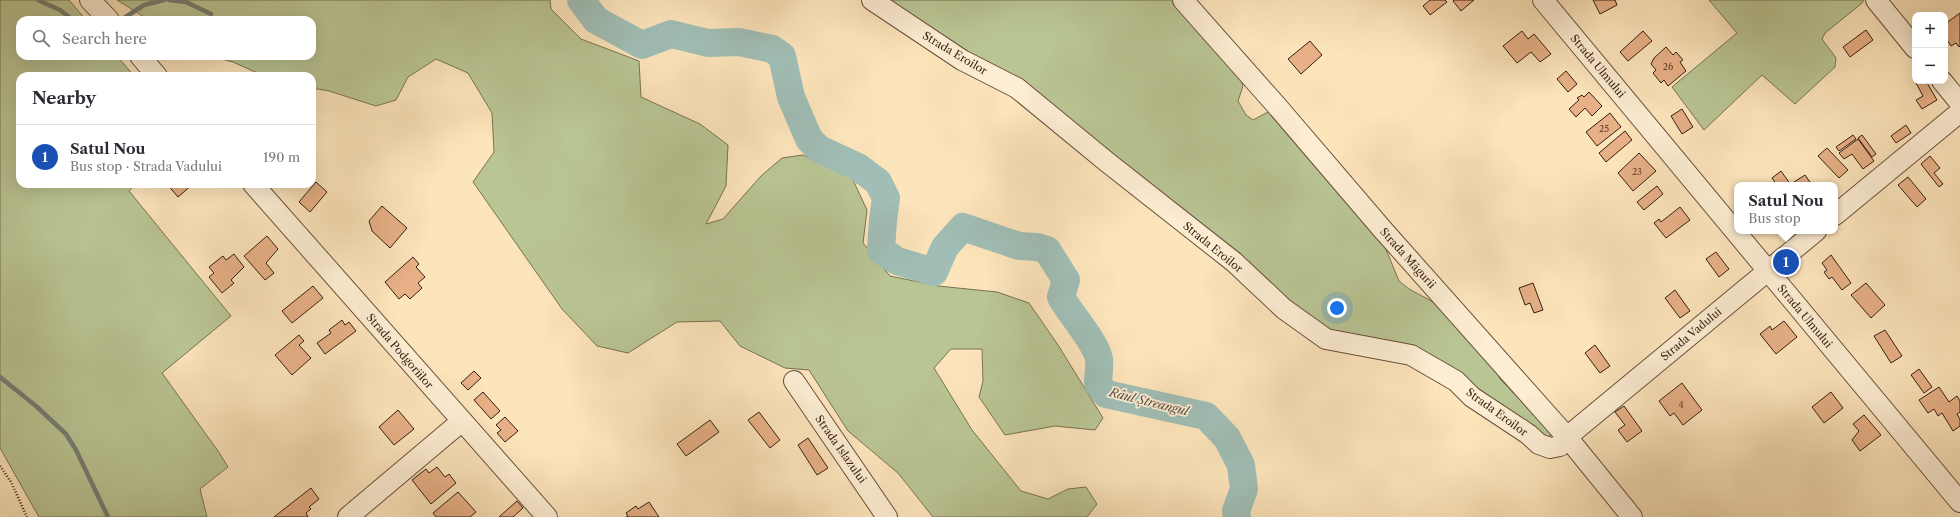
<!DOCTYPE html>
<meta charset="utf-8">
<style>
body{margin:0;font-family:"Libre Caslon Text",serif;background:#f2f2f3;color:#2b2b33}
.controls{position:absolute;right:12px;top:12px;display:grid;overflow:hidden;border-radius:8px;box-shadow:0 4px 16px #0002}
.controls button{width:36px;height:36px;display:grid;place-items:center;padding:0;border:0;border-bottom:1px solid #e1e1e2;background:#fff;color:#2b2b33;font:20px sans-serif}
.you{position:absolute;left:1337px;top:308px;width:14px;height:14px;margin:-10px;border:3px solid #fff;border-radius:50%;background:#1a73e8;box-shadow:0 0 0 6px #1a73e833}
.badge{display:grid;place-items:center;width:26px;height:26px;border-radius:50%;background:#7c3aed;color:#fff;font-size:13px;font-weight:700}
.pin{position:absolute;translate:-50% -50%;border:2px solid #fff;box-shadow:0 1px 4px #0006}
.popup{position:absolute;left:1734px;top:182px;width:104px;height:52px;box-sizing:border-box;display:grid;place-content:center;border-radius:8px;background:#fff;filter:drop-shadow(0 1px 3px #0005);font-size:13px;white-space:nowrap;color:#7c7c81}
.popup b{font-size:15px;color:#2b2b33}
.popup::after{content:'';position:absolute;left:50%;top:100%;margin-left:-8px;border:8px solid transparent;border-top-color:#fff}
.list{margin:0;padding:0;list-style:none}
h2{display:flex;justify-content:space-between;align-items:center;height:52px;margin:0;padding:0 16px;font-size:17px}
h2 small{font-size:13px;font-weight:400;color:#7c7c81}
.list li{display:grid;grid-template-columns:26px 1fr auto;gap:12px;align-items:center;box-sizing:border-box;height:64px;padding:0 16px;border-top:1px solid #e1e1e2}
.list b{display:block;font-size:15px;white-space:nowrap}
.list p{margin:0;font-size:13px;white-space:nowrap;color:#7c7c81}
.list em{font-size:13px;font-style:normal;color:#7c7c81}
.icon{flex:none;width:22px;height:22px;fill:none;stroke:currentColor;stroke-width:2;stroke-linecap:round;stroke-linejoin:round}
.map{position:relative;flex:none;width:1960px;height:517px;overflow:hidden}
.search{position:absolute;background:#fff;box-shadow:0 4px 16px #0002;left:16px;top:16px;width:300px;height:44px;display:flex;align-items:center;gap:10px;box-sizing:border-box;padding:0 14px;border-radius:12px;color:#7c7c81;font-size:15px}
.panel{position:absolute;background:#fff;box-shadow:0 4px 16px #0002;left:16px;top:72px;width:300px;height:116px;border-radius:12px}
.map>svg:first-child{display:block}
.green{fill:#bac594;stroke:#797253}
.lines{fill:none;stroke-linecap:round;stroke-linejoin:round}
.stream{stroke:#767e74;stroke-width:4.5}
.river{stroke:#a0beb6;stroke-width:28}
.building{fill:#e7b086;stroke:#381e12}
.minor-casing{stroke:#69503c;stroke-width:22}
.path{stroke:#381e12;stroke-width:2.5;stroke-dasharray:1 2;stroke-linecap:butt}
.minor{stroke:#fdedd3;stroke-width:20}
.labels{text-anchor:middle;stroke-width:3.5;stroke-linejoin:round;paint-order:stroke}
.number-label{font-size:9px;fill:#64422f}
.street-label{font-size:11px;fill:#381e12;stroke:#fdedd3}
.water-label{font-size:12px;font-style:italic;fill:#574e43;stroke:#fdedd3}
</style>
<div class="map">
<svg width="1960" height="517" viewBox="0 0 1960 517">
<rect width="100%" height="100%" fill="#fce4bb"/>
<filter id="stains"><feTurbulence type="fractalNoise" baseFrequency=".005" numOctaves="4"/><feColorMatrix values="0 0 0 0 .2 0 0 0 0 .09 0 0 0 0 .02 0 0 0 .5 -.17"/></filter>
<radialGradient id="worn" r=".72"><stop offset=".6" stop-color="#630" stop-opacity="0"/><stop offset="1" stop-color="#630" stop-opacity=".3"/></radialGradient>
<!-- green -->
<path class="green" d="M 0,0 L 69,0 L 86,20 L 20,20 L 20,56 L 117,56 L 134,76 L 20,76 L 20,184 L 136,184 L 129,191 L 231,316 L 162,373 L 218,451 L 228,467 L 200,489 L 207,517 L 39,517 L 0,448 Z
M 117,0 L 550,0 L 551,9 L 581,39 L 639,61 L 641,97 L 700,124 L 728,145 L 726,186 L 706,224 L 723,219 L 761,176 L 782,158 L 803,155 L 852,178 L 867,210 L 863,243 L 890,276 L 938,286 L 997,292 L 1029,303 L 1058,345 L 1103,418 L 1095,430 L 1055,426 L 1005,435 L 979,397 L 983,381 L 982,349 L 951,349 L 934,368 L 972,430 L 1021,491 L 1048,499 L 1068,489 L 1086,487 L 1097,504 L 1087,517 L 933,517 L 898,473 L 848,431 L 809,370 L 785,368 L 740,346 L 720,321 L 677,322 L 628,353 L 597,346 L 562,309 L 473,182 L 494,152 L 492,113 L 468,73 L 436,59 L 408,77 L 396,100 L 376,106 L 329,91 L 312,88 L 312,76 L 264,76 L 233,62 L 210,56 L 312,56 L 312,20 L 149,20 Z
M 884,0 L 1174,0 L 1239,74 L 1243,86 L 1238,101 L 1246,115 L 1253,120 L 1268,112 L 1275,114 L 1385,247 L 1399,281 L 1409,289 L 1435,303 L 1495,370 L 1500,379 L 1553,434 L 1545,438 L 1460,379 L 1323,328 L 947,45 Z
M 1709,0 L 1864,0 L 1861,4 L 1825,33 L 1822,39 L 1836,58 L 1835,67 L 1795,104 L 1762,75 L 1704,130 L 1672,87 L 1737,33 Z"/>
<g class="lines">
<!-- stream -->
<path class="stream" d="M 38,0 L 60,10 L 73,20
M 169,0 L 186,2 L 211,14
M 121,20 L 144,5 L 164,0
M 0,377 L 36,406 L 66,434 L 76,450 L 108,517"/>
<!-- river -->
<path class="river" d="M 581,0 L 596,20 L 642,45 L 671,34 L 708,43 L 739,42 L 772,49 L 782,56 L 791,97 L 809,139 L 819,149 L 858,167 L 878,182 L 886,198 L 883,220 L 881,250 L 897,261 L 934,272 L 945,247 L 963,227 L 1019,246 L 1037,247 L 1047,250 L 1066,280 L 1061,297 C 1070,314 1096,342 1099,359 C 1100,367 1098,376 1098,384 L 1106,394 L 1206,416 L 1227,438 L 1241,465 L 1244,489 L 1236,511 L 1237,517"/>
</g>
<!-- building -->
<path class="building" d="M 1430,0 L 1445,0 L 1447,2 L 1430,15 L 1423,6 Z
M 1454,0 L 1474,0 L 1461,11 L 1453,1 Z
M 1593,0 L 1615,0 L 1617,5 L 1600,14 Z
M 1960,13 L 1960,46 L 1959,47 L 1956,43 L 1951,46 L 1945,37 L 1945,24 Z
M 1866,30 L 1873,40 L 1850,57 L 1843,47 Z
M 1522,31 L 1528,39 L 1534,34 L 1551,54 L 1540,62 L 1531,52 L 1517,63 L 1503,46 Z
M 1643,31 L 1652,41 L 1628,61 L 1620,52 Z
M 1310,41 L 1322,55 L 1301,74 L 1288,59 Z
M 1666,47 L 1673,55 L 1676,52 L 1683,60 L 1680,62 L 1686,71 L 1668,86 L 1664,80 L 1661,83 L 1653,73 L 1656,70 L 1651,64 L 1654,58 Z
M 1566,71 L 1577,84 L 1568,92 L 1557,79 Z
M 1919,81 L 1926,81 L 1937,100 L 1922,109 L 1916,100 L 1923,96 L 1916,83 Z
M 1589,92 L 1602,106 L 1592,116 L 1585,108 L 1576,117 L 1569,109 L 1579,100 L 1577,98 L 1582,95 L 1584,97 Z
M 1682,109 L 1693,127 L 1682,134 L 1671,116 Z
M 1610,113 L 1621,127 L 1597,146 L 1586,132 Z
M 1906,125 L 1911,133 L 1896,143 L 1891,136 Z
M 1625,131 L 1632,140 L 1606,162 L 1599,153 Z
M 1853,135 L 1856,139 L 1839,151 L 1836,147 Z
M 1862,135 L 1876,154 L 1872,157 L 1858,138 Z
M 1858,139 L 1874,161 L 1863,169 L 1852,154 L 1844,159 L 1839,153 Z
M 1827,148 L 1848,170 L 1839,178 L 1818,156 Z
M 1639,153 L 1656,171 L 1633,191 L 1618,173 Z
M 1930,156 L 1940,168 L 1934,173 L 1943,184 L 1939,187 L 1921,164 Z
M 1781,171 L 1791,185 L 1777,185 L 1772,178 Z
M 1805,175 L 1812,185 L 1796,185 L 1794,182 Z
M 1908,177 L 1926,199 L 1917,207 L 1898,185 Z
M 316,182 L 327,192 L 310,212 L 299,202 Z
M 167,184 L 193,184 L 178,197 Z
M 1657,186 L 1663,194 L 1644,210 L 1637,202 Z
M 382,206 L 407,228 L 390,248 L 372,231 L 369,221 Z
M 1680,207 L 1690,220 L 1666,238 L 1654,223 L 1659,219 L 1661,222 Z
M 267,236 L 278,249 L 266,263 L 274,273 L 265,280 L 244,256 Z
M 1716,252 L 1729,269 L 1719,277 L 1706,259 Z
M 234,254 L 244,267 L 231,280 L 234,283 L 222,293 L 209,277 L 214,273 L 209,267 L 223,256 L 226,260 Z
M 1831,255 L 1851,283 L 1842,290 L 1832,277 L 1829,279 L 1824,272 L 1827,270 L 1822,263 Z
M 413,257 L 419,264 L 416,267 L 425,277 L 418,283 L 422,288 L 410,299 L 405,294 L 399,299 L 385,282 Z
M 1533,283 L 1543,310 L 1534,313 L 1530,303 L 1525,305 L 1519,288 Z
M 1866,283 L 1885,305 L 1871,318 L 1851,295 Z
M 313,286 L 323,298 L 292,323 L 282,311 Z
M 1675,290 L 1690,311 L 1680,318 L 1665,298 Z
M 342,320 L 345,325 L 349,322 L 356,331 L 325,354 L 317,343 L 331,333 L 329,330 Z
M 1784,321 L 1797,337 L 1776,354 L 1760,334 L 1770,326 L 1772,330 Z
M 1885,330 L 1902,356 L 1891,363 L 1874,336 Z
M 299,335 L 304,341 L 299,345 L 311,358 L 292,375 L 275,355 Z
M 1595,345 L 1610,366 L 1600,373 L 1585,353 Z
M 1919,369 L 1932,387 L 1924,393 L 1911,375 Z
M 474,371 L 481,378 L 468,390 L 461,383 Z
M 1682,383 L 1702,410 L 1683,425 L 1674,413 L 1670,416 L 1659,401 Z
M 1939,387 L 1949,402 L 1957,396 L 1960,401 L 1960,412 L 1957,414 L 1960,419 L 1960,426 L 1953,431 L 1942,413 L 1938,416 L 1934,409 L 1928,413 L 1919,400 Z
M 483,392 L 500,411 L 491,419 L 474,400 Z
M 1831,392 L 1843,408 L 1824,423 L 1812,407 Z
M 1624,406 L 1642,431 L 1627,442 L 1618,430 L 1625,425 L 1615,412 Z
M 398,410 L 414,429 L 394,445 L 379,427 Z
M 759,412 L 780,440 L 770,448 L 748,420 Z
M 1864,415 L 1881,435 L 1860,451 L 1852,440 L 1859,431 L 1853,424 Z
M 505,417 L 518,431 L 505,442 L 497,433 L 501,430 L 496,425 Z
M 710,420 L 719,432 L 686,456 L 677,444 Z
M 808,438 L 828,468 L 817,475 L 798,445 Z
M 437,467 L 445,477 L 449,474 L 456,483 L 431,504 L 412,480 L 426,469 L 429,473 Z
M 311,488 L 319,499 L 309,507 L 311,509 L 306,513 L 308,517 L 274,517 Z
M 458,492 L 476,512 L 470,517 L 436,517 L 433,513 Z
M 517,501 L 523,508 L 513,517 L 499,517 Z
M 649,502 L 659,517 L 626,517 L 628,516 L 626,513 L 636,506 L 638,509 Z"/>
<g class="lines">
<!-- minor casing -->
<g class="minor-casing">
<path id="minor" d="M 90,0 L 109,20
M 872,0 L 962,60 L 1017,88 L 1107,162 L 1234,262 L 1284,309 L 1326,339 L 1411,355 L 1456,381 L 1472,397 L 1528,434 L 1539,444 L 1550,448 L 1560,446 L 1567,437 L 1816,231
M 1183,0 L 1276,105 L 1383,230 L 1567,437 L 1632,517
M 1543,0 L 1960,502
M 1876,0 L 1915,48
M 140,56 L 157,76
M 1942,81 L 1960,103
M 253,184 L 547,517
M 1835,215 L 1960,112
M 794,381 L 887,517
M 348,517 L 462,421"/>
</g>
<!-- path -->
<path class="path" d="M 0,466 L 11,482 L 27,517"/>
<!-- minor -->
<use href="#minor" class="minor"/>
</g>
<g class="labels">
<!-- number labels -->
<g class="number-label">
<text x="1668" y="70">26</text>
<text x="1604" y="132">25</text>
<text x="1637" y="175">23</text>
<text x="1681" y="408">4</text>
</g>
<!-- street labels -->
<g class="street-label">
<text transform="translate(955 53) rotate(31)" y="4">Strada Eroilor</text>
<text transform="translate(1598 66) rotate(50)" y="4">Strada Ulmului</text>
<text transform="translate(1213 247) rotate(39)" y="4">Strada Eroilor</text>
<text transform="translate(1408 258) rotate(48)" y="4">Strada Măgurii</text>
<text transform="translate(1805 316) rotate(50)" y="4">Strada Ulmului</text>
<text transform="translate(1691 334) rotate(-40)" y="4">Strada Vadului</text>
<text transform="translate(400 351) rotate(49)" y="4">Strada Podgoriilor</text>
<text transform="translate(1497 412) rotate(36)" y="4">Strada Eroilor</text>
<text transform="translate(841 449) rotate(55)" y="4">Strada Islazului</text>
</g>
<!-- water labels -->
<g class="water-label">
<text transform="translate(1149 402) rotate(14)" y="4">Râul Ștreangul</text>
</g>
</g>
<rect width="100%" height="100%" filter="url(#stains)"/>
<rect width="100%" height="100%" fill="url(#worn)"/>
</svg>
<div class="controls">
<button>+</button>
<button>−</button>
</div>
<div class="you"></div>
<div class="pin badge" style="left:1786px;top:262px;background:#1a4fb4">1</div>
<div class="popup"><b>Satul Nou</b>Bus stop</div>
<div class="search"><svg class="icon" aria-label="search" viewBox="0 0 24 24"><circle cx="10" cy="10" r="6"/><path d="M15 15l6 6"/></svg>Search here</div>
<section class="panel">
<h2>Nearby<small></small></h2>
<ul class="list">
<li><span class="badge" style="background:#1a4fb4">1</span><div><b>Satul Nou</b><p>Bus stop · Strada Vadului</p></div><em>190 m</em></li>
</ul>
</section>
</div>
